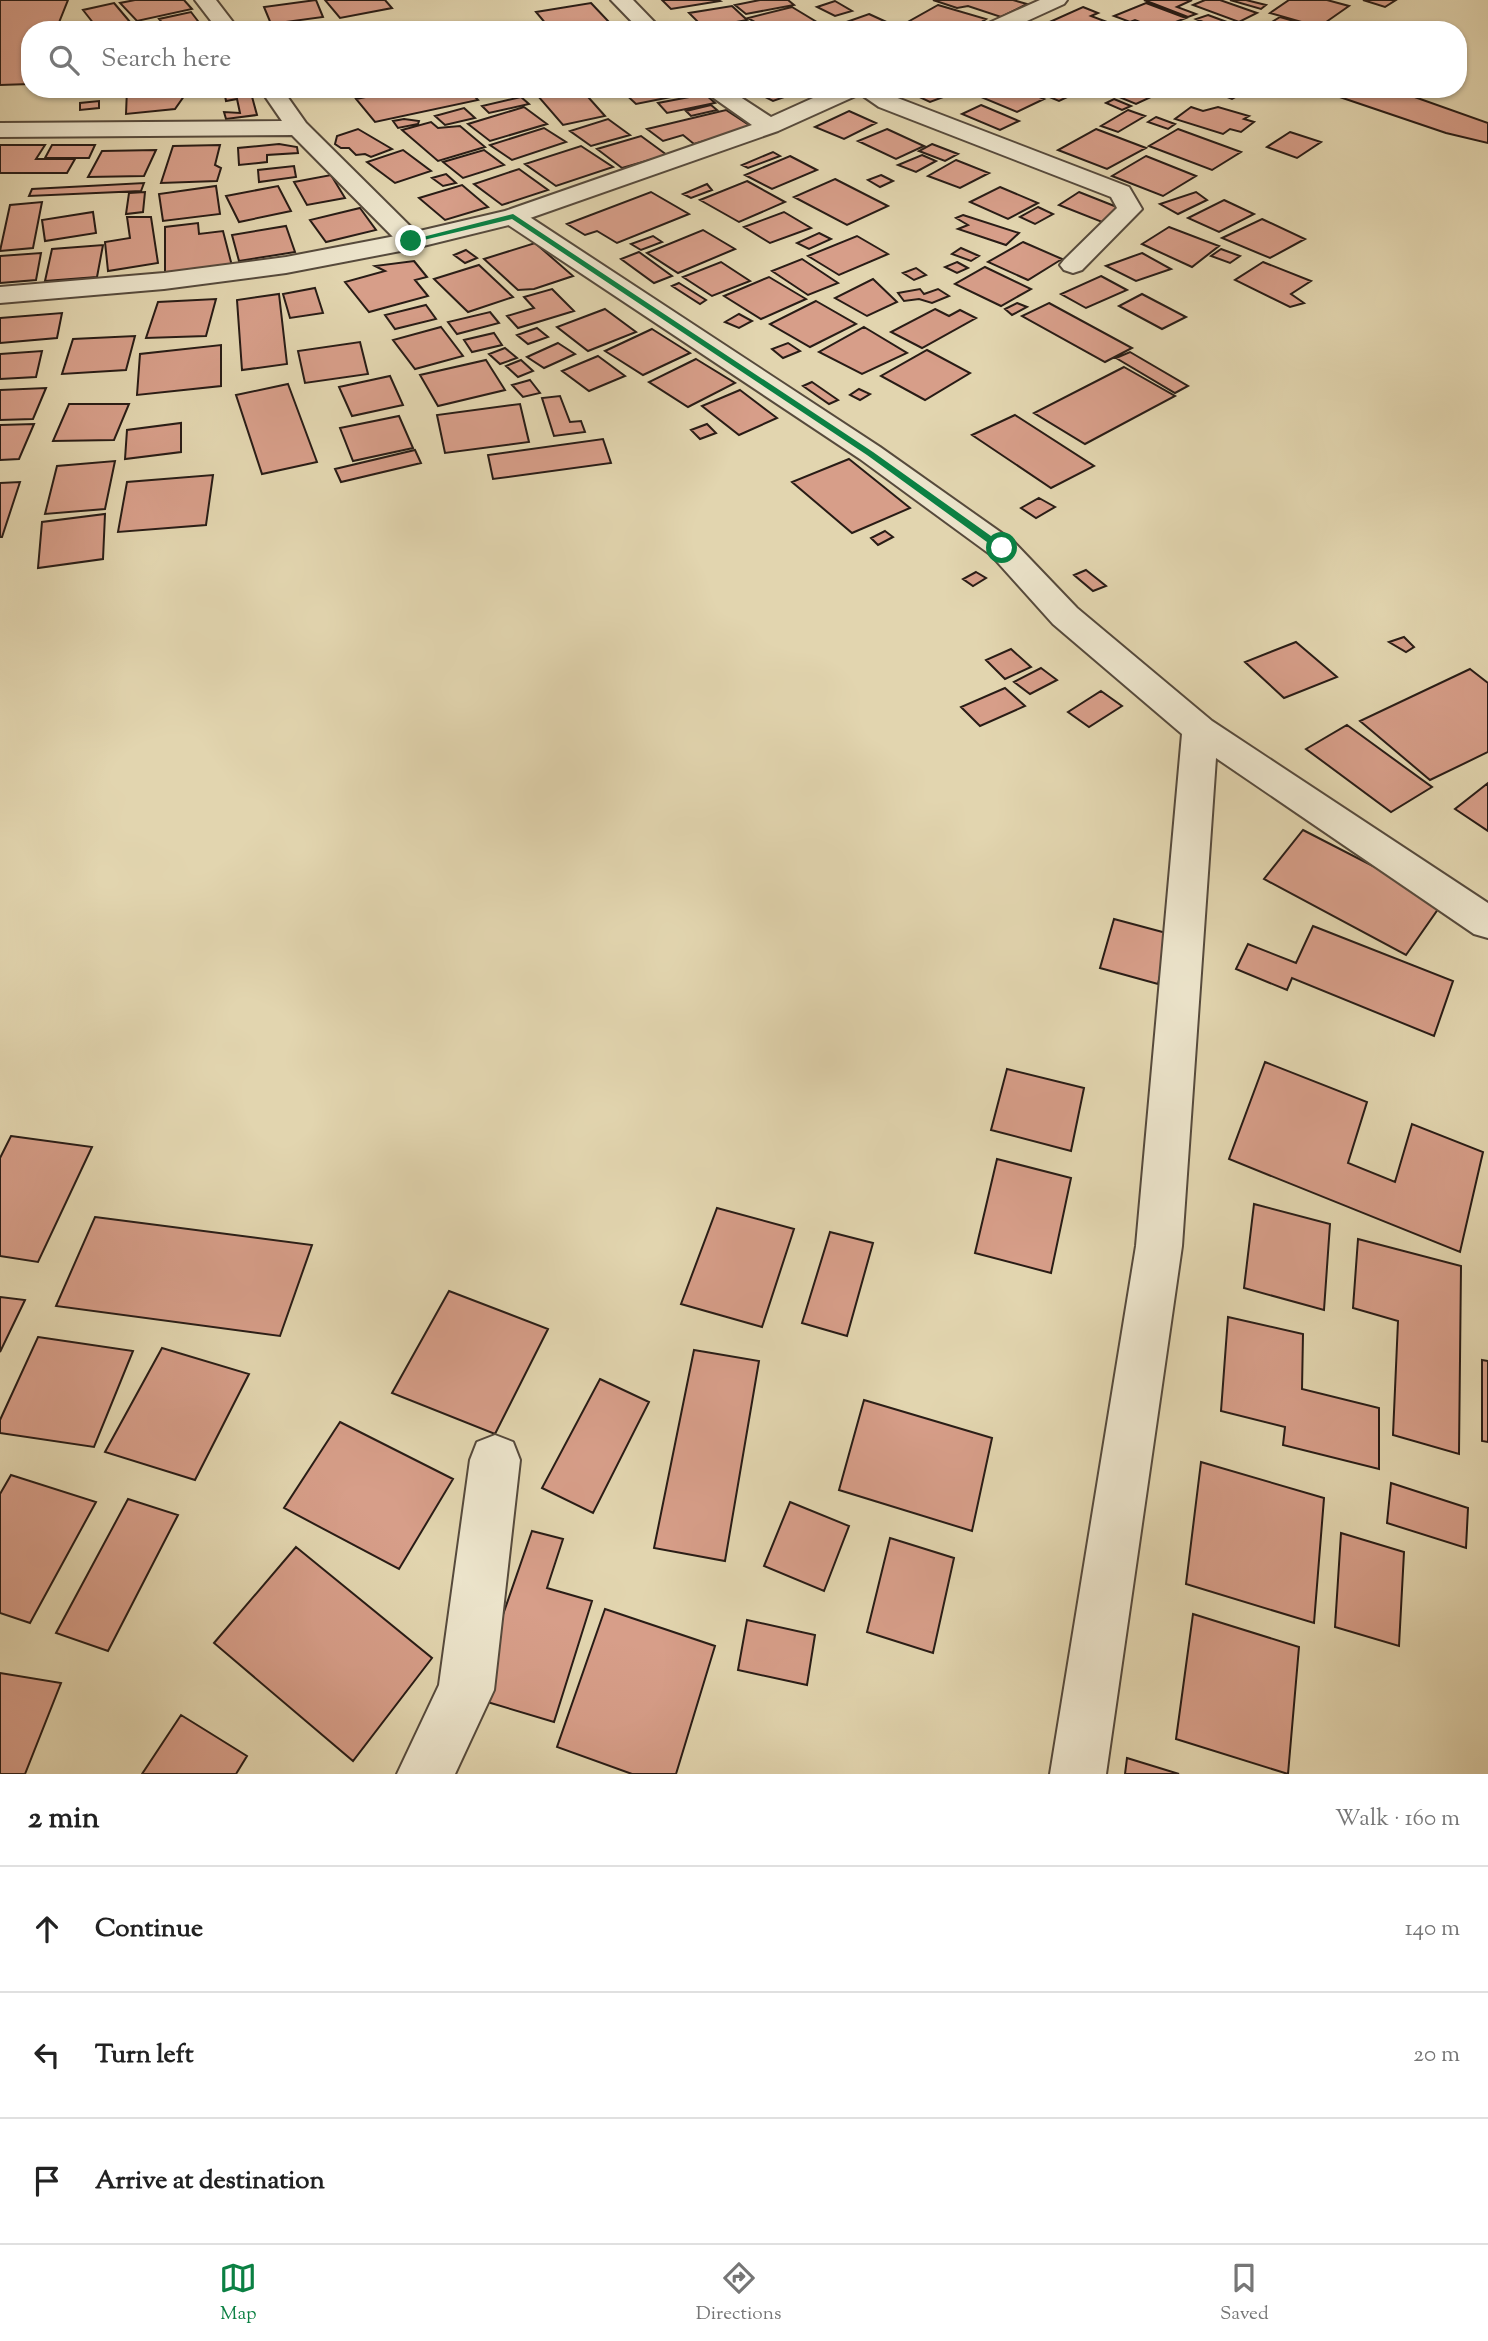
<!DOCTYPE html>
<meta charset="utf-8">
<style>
body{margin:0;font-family:"Sorts Mill Goudy",serif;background:#f2f2f2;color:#222}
.stop{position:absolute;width:21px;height:21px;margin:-16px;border:5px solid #0b8043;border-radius:50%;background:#fff}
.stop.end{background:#0b8043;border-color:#fff;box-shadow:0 2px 7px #0008}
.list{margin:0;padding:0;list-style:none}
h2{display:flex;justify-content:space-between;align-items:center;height:91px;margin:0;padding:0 28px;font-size:30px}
h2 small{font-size:23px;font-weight:400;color:#767676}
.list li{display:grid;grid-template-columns:46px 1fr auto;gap:21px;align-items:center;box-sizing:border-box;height:126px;padding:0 28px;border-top:2px solid #e0e0e0}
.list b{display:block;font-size:26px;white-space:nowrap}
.list em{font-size:23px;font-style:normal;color:#767676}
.icon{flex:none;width:38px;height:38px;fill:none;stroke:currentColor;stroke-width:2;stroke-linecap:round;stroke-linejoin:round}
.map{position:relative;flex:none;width:1488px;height:1774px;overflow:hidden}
.search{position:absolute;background:#fff;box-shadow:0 2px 5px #0004;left:21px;right:21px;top:21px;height:77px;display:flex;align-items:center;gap:18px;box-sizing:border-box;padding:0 24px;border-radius:28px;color:#767676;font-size:26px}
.sheet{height:469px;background:#fff}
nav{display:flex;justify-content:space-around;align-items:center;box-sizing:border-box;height:98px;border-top:2px solid #e0e0e0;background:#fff;font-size:19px;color:#767676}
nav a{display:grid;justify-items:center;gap:4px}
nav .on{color:#0b8043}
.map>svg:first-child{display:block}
.building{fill:#d79e89;stroke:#281c16;stroke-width:2}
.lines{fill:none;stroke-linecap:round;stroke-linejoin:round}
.minor-casing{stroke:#564a3c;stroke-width:4}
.tertiary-casing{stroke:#564a3c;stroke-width:4}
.minor{fill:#ece4cb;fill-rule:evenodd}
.tertiary{fill:#ece4cb;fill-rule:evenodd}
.route{fill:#0b8043}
</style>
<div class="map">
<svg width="1488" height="1774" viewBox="0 0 1488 1774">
<rect width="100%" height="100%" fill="#e2d5af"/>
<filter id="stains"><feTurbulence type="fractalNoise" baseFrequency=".00286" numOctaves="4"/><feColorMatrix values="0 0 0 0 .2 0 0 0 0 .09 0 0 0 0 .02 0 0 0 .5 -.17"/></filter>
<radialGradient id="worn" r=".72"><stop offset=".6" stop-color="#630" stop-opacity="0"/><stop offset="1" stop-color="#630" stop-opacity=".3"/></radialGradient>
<!-- building -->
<path class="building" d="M 0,0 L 68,0 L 56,30 L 30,30 L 30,84 L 0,85 Z
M 135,0 L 184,0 L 192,9 L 137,21 L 120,3 Z
M 316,0 L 323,17 L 271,24 L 264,7 Z
M 325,0 L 385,0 L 392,8 L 340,18 Z
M 662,0 L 718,0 L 720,1 L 671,9 Z
M 760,0 L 788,0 L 794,5 L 746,14 L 735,5 Z
M 933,0 L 1013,0 L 1027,4 L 1001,17 L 968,6 L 957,8 Z
M 1144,0 L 1192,0 L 1177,7 L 1196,14 L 1188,17 Z
M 1205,0 L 1220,0 L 1257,13 L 1239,22 L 1193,5 Z
M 1230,0 L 1246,0 L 1266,5 L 1261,9 Z
M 1289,0 L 1327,0 L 1349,6 L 1319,27 L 1270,13 Z
M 1363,0 L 1396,0 L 1385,7 Z
M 835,1 L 852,11 L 835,16 L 817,7 Z
M 114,3 L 130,22 L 98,29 L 83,10 Z
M 591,3 L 609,22 L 551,30 L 536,12 Z
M 1146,3 L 1186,18 L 1158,29 L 1135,20 L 1130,22 L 1114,16 Z
M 938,5 L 986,19 L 969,30 L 928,30 L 906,23 Z
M 732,6 L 747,20 L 704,28 L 689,13 Z
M 792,7 L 830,30 L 813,30 L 804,25 L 787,30 L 769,30 L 748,18 Z
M 1083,7 L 1098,13 L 1091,16 L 1120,27 L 1114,30 L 1034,29 Z
M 191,12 L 204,29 L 168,30 L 159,19 Z
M 869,14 L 893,25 L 879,30 L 848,30 L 838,25 Z
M 1208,15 L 1235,25 L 1229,27 L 1233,30 L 1222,30 L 1196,19 Z
M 1280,17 L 1325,30 L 1259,30 Z
M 520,24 L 527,30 L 492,30 Z
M 151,25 L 151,30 L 115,30 L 116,28 Z
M 127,89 L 189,89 L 175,109 L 126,114 Z
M 404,89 L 437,89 L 442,95 L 468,89 L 478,100 L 375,122 L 356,99 Z
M 496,89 L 526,89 L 528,92 L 499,96 Z
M 567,89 L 581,89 L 605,116 L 563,125 L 537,95 Z
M 620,89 L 694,89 L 696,92 L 636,104 Z
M 750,89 L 807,89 L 773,101 Z
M 907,89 L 960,89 L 962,90 L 930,102 L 904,90 Z
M 998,89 L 1020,89 L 1044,99 L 1017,112 L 981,97 Z
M 1030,89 L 1075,89 L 1080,91 L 1059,101 Z
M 1100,89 L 1168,89 L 1136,104 Z
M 1207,89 L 1250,89 L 1232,99 Z
M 1392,89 L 1488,123 L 1488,143 L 1446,133 L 1319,90 Z
M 251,93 L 257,115 L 226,119 L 224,112 L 240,113 L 237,99 L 226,101 L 225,96 Z
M 705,94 L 715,103 L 667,113 L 658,103 Z
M 521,97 L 529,104 L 489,113 L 482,106 Z
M 1114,99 L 1131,106 L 1122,110 L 1106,103 Z
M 99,101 L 99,108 L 80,110 L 80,103 Z
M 711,105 L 717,110 L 691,116 L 686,111 Z
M 981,105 L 1019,121 L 1000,130 L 962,114 Z
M 524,107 L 547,124 L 490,141 L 468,124 Z
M 1191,107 L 1203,111 L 1218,107 L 1249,116 L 1244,119 L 1254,122 L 1241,132 L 1230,129 L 1223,134 L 1175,119 Z
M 464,108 L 475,118 L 445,125 L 435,116 Z
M 726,110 L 752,127 L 694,144 L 683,135 L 663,141 L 647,129 Z
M 1128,110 L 1145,116 L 1118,132 L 1101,126 Z
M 849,111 L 876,123 L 844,139 L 815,127 Z
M 1156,117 L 1175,124 L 1168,129 L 1148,122 Z
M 404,119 L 419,121 L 418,124 L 398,128 L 393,121 Z
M 608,119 L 630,135 L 591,146 L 570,131 Z
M 431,122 L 438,128 L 460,126 L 485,147 L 438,161 L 402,130 Z
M 544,128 L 566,142 L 512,160 L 490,145 Z
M 358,129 L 392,149 L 371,157 L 365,154 L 356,155 L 349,148 L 341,148 L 335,144 L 337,136 Z
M 887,129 L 924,146 L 896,159 L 858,141 Z
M 1096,129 L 1146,148 L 1107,169 L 1058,150 Z
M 1178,129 L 1241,152 L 1212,170 L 1149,146 Z
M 1290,132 L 1321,142 L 1297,158 L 1267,147 Z
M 641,136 L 667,155 L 622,168 L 597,149 Z
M 279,144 L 297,147 L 298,153 L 267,155 L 267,162 L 239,165 L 238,148 Z
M 932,144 L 958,154 L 945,161 L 919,151 Z
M 0,145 L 45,145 L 36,159 L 75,159 L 67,173 L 0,173 Z
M 52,145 L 95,145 L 89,158 L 45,158 Z
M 220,145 L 215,165 L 221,168 L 217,181 L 161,183 L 173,146 Z
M 581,146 L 613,167 L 556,186 L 525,164 Z
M 156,150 L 144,176 L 88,177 L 102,151 Z
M 403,150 L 431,171 L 395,183 L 367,162 Z
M 484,150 L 504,165 L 463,178 L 443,162 Z
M 773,152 L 780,156 L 748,168 L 742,165 Z
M 922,155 L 936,161 L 916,172 L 898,165 Z
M 790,156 L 817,170 L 772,189 L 745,175 Z
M 1146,156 L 1196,176 L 1163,196 L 1112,176 Z
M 956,160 L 989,173 L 960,188 L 928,176 Z
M 294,166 L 296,177 L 259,182 L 258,170 Z
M 519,169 L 548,190 L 502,205 L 474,184 Z
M 446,174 L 456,183 L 443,186 L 432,178 Z
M 331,175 L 345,198 L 307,205 L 294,182 Z
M 881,175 L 893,181 L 880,187 L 868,180 Z
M 835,179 L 888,206 L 847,225 L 794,197 Z
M 747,181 L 785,202 L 739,222 L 700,200 Z
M 144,183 L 141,191 L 29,196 L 32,189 Z
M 707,184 L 712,190 L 691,198 L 683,194 Z
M 462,185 L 488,207 L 445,220 L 419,198 Z
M 216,186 L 220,214 L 163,221 L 159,194 Z
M 278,186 L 291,211 L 239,222 L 226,196 Z
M 1000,187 L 1038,203 L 1008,219 L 970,202 Z
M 145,192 L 143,212 L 126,214 L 129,193 Z
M 651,192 L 689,214 L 617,243 L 597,231 L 585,235 L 567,224 Z
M 1079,192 L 1122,209 L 1102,222 L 1059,205 Z
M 1196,192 L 1207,200 L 1178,214 L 1160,204 Z
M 1224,200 L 1254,214 L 1219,232 L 1188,218 Z
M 42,202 L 33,248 L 0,251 L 10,205 Z
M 1038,207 L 1053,214 L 1035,224 L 1020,217 Z
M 360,208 L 376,230 L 326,242 L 310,220 Z
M 93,212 L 96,233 L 45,241 L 42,220 Z
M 784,212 L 811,228 L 770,243 L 744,227 Z
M 963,215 L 1019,233 L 1006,245 L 958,229 L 968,225 L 956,218 Z
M 127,217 L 151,217 L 158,263 L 108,271 L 105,242 L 130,238 Z
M 1262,219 L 1305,239 L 1270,258 L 1222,238 Z
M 198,223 L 199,234 L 223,231 L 232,266 L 165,274 L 165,227 Z
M 286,226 L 295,252 L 239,261 L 232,235 Z
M 1169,227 L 1219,246 L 1192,267 L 1142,244 Z
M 703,230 L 735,249 L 678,273 L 647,253 Z
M 819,233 L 831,239 L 809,249 L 797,243 Z
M 653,236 L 662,242 L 641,250 L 631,244 Z
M 857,236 L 888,254 L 839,275 L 808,256 Z
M 1023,242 L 1062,259 L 1028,280 L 988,262 Z
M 535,243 L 573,276 L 534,289 L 518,290 L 484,259 Z
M 103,245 L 97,277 L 45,281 L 52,249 Z
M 961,248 L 979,256 L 971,261 L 952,254 Z
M 1221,249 L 1240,256 L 1230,263 L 1211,256 Z
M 466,250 L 477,258 L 465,263 L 454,255 Z
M 639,252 L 672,276 L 654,283 L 621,259 Z
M 41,253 L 36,280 L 0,283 L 0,256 Z
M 1142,253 L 1171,269 L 1136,281 L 1106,266 Z
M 802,259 L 838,283 L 808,295 L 772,271 Z
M 414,261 L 427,277 L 415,280 L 428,296 L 369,312 L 345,282 L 385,271 L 375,266 Z
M 721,262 L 750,281 L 712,296 L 683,277 Z
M 957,262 L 968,268 L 957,273 L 945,267 Z
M 1263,262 L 1311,281 L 1291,294 L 1304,303 L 1290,307 L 1235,280 Z
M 479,265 L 513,297 L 468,312 L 434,279 Z
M 985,267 L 1031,289 L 1001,306 L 955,284 Z
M 916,268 L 926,275 L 914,280 L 903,273 Z
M 1101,276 L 1127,290 L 1086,308 L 1061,294 Z
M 769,277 L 806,299 L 761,319 L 724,296 Z
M 873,279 L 897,302 L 867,316 L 835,298 Z
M 679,283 L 706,300 L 700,304 L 672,286 Z
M 315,288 L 323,313 L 290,318 L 283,294 Z
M 552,289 L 574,311 L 518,328 L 507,316 L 534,308 L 524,297 Z
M 920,289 L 924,294 L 938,289 L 949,296 L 932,303 L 919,299 L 904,301 L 898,293 Z
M 279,294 L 287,364 L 242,370 L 237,300 Z
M 1142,294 L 1186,317 L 1162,329 L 1119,306 Z
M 216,299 L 206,336 L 146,338 L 158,302 Z
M 816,301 L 856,324 L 810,347 L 770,324 Z
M 1017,303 L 1027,307 L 1012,315 L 1005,309 Z
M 1049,303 L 1132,348 L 1105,362 L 1022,316 Z
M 426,305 L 436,319 L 395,329 L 385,315 Z
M 605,309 L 636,332 L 588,351 L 557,327 Z
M 935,309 L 949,316 L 960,310 L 976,318 L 922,348 L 891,332 Z
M 490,312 L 499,323 L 457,334 L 448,322 Z
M 62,313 L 57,338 L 0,343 L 0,318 Z
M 739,314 L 752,321 L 739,328 L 725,322 Z
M 441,327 L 463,356 L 415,369 L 393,340 Z
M 864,327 L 907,353 L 862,374 L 819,352 Z
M 537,328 L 548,337 L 528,344 L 517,335 Z
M 652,329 L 690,353 L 643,375 L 605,351 Z
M 494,333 L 502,345 L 472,352 L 464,340 Z
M 135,336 L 126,370 L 62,374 L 73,339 Z
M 360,342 L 368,374 L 305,383 L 298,351 Z
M 558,343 L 575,354 L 544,368 L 527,357 Z
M 788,343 L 800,351 L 783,358 L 772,349 Z
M 221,345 L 221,386 L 137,395 L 140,354 Z
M 505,348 L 517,358 L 500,364 L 489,354 Z
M 927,350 L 970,373 L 925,400 L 881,376 Z
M 42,351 L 36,377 L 0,379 L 0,354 Z
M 1130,352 L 1188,386 L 1175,393 L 1116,358 Z
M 598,356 L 625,376 L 589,391 L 562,371 Z
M 696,359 L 735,383 L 688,407 L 649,382 Z
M 486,360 L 505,390 L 438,406 L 420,375 Z
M 521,360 L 533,371 L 518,377 L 506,366 Z
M 1124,367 L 1175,396 L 1085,444 L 1034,413 Z
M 390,376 L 403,405 L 352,416 L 339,387 Z
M 530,380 L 540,393 L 523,397 L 512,385 Z
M 812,382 L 838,400 L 829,404 L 803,386 Z
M 288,384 L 317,462 L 262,474 L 236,395 Z
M 46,388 L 33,419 L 0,420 L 0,390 Z
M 859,389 L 870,394 L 860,400 L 850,395 Z
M 740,390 L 777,418 L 739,435 L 702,406 Z
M 560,396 L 570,422 L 581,421 L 585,432 L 554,436 L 542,398 Z
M 69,404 L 129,404 L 114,440 L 53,441 Z
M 520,404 L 529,442 L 445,453 L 437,415 Z
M 1015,415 L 1094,466 L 1051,488 L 972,435 Z
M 399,416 L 413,448 L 353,461 L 340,428 Z
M 181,423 L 181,452 L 125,459 L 127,430 Z
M 34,424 L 19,459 L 0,460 L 0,425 Z
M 707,424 L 716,433 L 700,439 L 691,430 Z
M 603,439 L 611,463 L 493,479 L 488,455 Z
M 415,450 L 421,463 L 341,482 L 335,469 Z
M 849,459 L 910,508 L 852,533 L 792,482 Z
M 115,461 L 105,509 L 45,514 L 57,466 Z
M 213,475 L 206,525 L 118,532 L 127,482 Z
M 20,482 L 2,537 L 0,537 L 0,483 Z
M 1039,498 L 1055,507 L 1036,518 L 1021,508 Z
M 105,514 L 103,559 L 38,568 L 42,522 Z
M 885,531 L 893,537 L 878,545 L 871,538 Z
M 1086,570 L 1106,586 L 1093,591 L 1074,575 Z
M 976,572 L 986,578 L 973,586 L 963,579 Z
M 1404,637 L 1414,647 L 1406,652 L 1389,642 Z
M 1296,642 L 1337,677 L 1284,698 L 1245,662 Z
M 1011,649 L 1031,667 L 1005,679 L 986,660 Z
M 1041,668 L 1057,680 L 1030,694 L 1014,682 Z
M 1470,669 L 1488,683 L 1488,752 L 1430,780 L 1360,721 Z
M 1005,688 L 1025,706 L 980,726 L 961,707 Z
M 1101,691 L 1122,706 L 1089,727 L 1068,712 Z
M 1347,725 L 1432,787 L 1391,812 L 1306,749 Z
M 1488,783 L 1488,831 L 1455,809 Z
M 1303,830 L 1443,902 L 1406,955 L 1264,879 Z
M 1114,919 L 1170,934 L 1158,984 L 1100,968 Z
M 1313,926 L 1453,981 L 1434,1036 L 1292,978 L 1287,990 L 1236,969 L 1248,944 L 1296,963 Z
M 1265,1062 L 1367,1102 L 1348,1163 L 1395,1182 L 1412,1124 L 1483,1152 L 1460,1252 L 1229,1159 Z
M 1007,1069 L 1084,1088 L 1071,1151 L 991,1130 Z
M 11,1136 L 92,1147 L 38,1262 L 0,1256 L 0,1158 Z
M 997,1159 L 1071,1178 L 1051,1273 L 975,1253 Z
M 1254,1204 L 1330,1224 L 1324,1310 L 1244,1288 Z
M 717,1208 L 794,1229 L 762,1327 L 681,1304 Z
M 95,1217 L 312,1245 L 280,1336 L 56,1306 Z
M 830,1232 L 873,1243 L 847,1336 L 802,1323 Z
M 1358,1239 L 1461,1266 L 1459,1454 L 1393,1435 L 1398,1321 L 1353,1308 Z
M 449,1291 L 548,1329 L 495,1434 L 392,1393 Z
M 0,1297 L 25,1300 L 0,1352 Z
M 1228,1317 L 1303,1334 L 1302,1389 L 1379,1408 L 1379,1469 L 1283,1445 L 1285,1427 L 1221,1411 Z
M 38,1337 L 133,1351 L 94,1447 L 0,1433 L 0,1420 Z
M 162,1348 L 249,1374 L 195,1480 L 105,1452 Z
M 694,1350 L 759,1361 L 725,1561 L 654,1548 Z
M 1482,1360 L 1488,1361 L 1488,1442 L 1482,1441 Z
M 600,1379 L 649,1402 L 593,1513 L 542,1488 Z
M 864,1400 L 992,1438 L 972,1531 L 839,1490 Z
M 340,1422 L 453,1479 L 399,1569 L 284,1508 Z
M 1201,1462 L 1324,1498 L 1314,1623 L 1186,1584 Z
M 11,1475 L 96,1502 L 30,1623 L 0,1613 L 0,1494 Z
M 1391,1483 L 1468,1508 L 1466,1548 L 1387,1523 Z
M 128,1499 L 178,1515 L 108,1651 L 56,1633 Z
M 790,1502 L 849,1526 L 824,1591 L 764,1566 Z
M 532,1531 L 563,1539 L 547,1588 L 592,1601 L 554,1722 L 474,1698 Z
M 1341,1533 L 1404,1552 L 1399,1646 L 1335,1627 Z
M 890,1538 L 954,1558 L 933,1653 L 867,1632 Z
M 296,1547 L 432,1658 L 353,1761 L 214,1643 Z
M 605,1609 L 715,1646 L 676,1774 L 632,1774 L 557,1747 Z
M 1193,1614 L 1299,1647 L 1288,1774 L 1176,1739 Z
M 747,1620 L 815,1635 L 807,1685 L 738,1670 Z
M 0,1673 L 61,1683 L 25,1774 L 0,1774 Z
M 181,1715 L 247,1756 L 236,1774 L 142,1774 Z
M 1127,1758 L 1179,1774 L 1125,1774 Z"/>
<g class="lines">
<!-- minor casing -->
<g class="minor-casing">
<path id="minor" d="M 195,0 L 216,0 L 239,30 L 218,30 Z
M 260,89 L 282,89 L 306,123 L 420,236 L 424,241 L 420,246 L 411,249 L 402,246 L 292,135 L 0,137 L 0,123 L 282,121 Z
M 853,89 L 881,89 L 895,97 L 1129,187 L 1142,209 L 1082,270 L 1073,273 L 1064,270 L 1060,265 L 1064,260 L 1117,208 L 1111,197 L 879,107 Z
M 513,210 L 522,212 L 880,447 L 1013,541 L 1077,608 L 1212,721 L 1488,903 L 1488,938 L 1474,934 L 1216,758 L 1182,1246 L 1106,1774 L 1050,1774 L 1136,1246 L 1182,734 L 1053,624 L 991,555 L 860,459 L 504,222 L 501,217 L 504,212 Z
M 495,1435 L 513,1442 L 520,1460 L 494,1690 L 455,1774 L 397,1774 L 439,1685 L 470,1460 L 477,1442 Z"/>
</g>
<!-- tertiary casing -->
<g class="tertiary-casing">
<path id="tertiary" d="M 611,0 L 633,0 L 662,30 L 640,30 Z
M 1040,0 L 1067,0 L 1064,4 L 1007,30 L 979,30 L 982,26 Z
M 701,89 L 728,89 L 771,117 L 833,89 L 863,89 L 860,94 L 778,131 L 513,224 L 411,249 L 286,273 L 164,289 L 0,303 L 0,287 L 164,273 L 286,257 L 411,233 L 505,211 L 752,125 Z"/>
</g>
<!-- minor -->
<use href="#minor" class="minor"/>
<!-- tertiary -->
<use href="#tertiary" class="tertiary"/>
</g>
<!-- route -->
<path class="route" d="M 513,214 L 873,452 L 1005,546 L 1005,550 L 998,550 L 867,455 L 512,219 L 411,243 L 407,241 Z"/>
<rect width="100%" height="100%" filter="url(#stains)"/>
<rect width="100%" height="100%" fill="url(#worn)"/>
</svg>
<div class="stop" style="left:1002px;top:548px"></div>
<div class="stop end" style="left:411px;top:241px"></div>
<div class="search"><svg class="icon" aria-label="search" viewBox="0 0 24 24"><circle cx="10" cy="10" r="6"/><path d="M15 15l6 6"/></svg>Search here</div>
</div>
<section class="sheet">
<h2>2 min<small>Walk · 160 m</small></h2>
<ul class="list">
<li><svg class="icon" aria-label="ahead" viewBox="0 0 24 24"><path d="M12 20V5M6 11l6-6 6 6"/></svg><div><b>Continue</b></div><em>140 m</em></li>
<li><svg class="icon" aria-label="left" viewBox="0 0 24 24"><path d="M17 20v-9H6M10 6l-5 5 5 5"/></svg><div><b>Turn left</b></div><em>20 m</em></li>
<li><svg class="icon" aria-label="arrive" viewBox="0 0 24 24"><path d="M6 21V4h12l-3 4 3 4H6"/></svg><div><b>Arrive at destination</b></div></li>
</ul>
</section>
<nav>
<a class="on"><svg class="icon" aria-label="map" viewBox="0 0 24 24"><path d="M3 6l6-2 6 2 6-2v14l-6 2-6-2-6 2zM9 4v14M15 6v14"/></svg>Map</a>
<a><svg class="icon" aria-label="directions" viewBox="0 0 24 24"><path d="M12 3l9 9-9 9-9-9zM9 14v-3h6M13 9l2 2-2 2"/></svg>Directions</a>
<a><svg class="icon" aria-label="saved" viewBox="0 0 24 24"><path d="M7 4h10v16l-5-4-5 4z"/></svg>Saved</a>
</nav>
